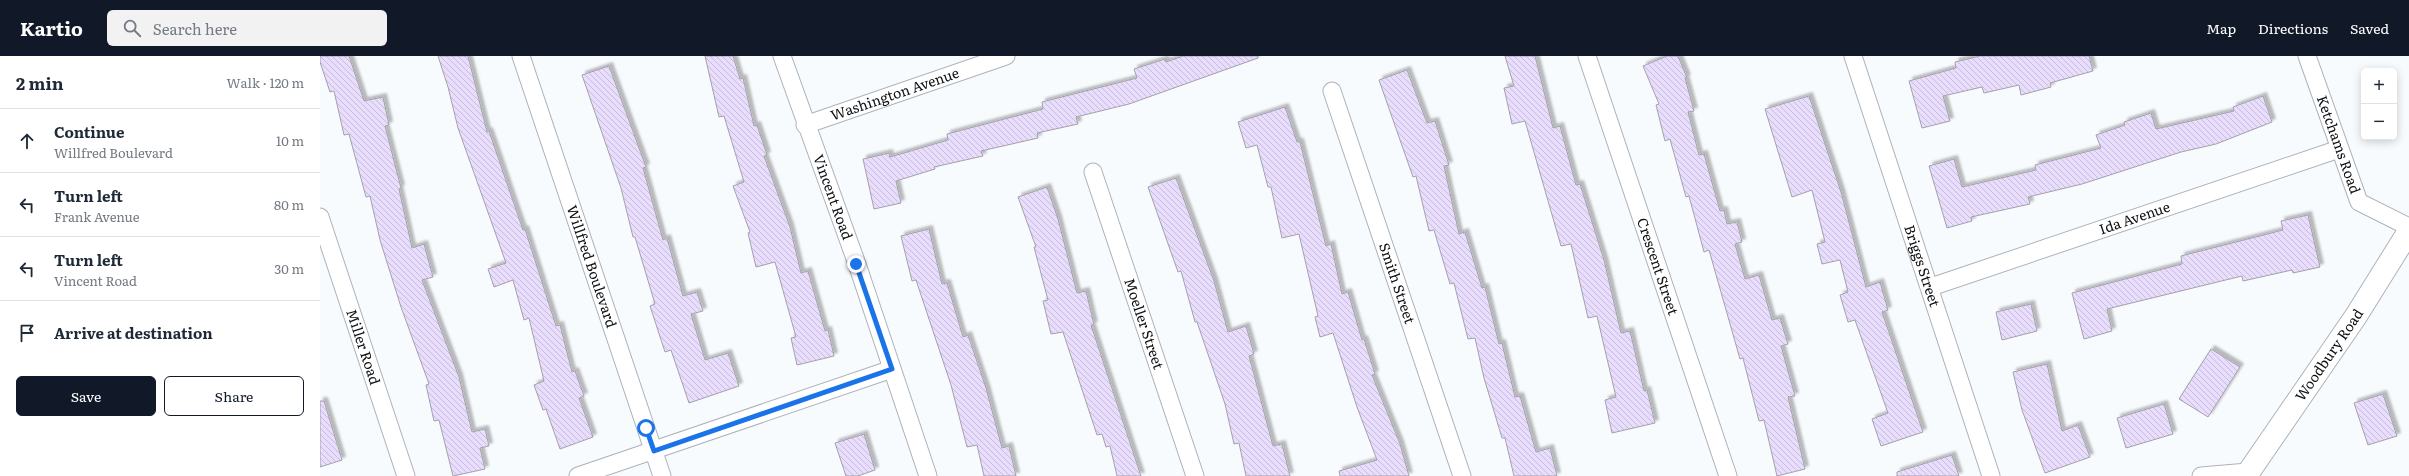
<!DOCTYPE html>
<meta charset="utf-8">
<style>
body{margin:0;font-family:Literata,serif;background:#f2f2f3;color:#1f2937}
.controls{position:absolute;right:12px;top:12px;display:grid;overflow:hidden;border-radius:6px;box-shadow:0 2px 10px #0003}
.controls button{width:36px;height:36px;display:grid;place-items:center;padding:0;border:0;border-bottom:1px solid #e0e1e3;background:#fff;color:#1f2937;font:20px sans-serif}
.stop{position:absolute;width:12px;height:12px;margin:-9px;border:3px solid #1a73e8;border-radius:50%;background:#fff}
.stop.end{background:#1a73e8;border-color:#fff;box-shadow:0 1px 4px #0008}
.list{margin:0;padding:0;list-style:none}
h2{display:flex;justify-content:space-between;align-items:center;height:52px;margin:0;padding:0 16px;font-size:17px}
h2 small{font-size:13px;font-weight:400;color:#747a83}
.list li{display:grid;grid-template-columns:26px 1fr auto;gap:12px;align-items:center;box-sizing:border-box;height:64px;padding:0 16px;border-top:1px solid #e0e1e3}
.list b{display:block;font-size:15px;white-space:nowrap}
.list p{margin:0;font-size:13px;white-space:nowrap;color:#747a83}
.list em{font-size:13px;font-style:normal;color:#747a83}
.actions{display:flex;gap:8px;padding:12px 16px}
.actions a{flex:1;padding:9px 0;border:1px solid #111827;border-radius:6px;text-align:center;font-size:14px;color:#111827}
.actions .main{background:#111827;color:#fff}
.icon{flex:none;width:22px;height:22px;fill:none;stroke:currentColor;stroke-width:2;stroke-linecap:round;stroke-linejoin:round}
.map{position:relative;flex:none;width:2089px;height:420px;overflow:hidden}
header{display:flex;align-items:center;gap:24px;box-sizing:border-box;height:56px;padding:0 20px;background:#111827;color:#fff}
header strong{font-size:19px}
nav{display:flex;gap:22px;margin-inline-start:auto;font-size:14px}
.search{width:280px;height:36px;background:#f2f2f3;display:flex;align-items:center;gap:10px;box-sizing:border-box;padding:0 14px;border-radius:6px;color:#747a83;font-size:15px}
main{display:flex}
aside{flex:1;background:#fff}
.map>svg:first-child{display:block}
.building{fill:url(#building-back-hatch);stroke:#a3a0aa;filter:url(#shadow)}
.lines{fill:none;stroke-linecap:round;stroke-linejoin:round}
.street-casing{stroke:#acb3bb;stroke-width:19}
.secondary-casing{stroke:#acb3bb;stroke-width:24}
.street{stroke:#fff;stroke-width:17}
.secondary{stroke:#fff;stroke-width:22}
.route{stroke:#1a73e8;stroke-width:5}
.labels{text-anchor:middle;stroke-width:3;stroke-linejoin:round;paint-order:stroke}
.street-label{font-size:14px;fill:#0e1013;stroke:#f8fbfe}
</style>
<header>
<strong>Kartio</strong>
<div class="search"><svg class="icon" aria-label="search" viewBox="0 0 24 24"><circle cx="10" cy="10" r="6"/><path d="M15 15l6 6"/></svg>Search here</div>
<nav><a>Map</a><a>Directions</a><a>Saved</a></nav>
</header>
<main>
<aside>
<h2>2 min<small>Walk · 120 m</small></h2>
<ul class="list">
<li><svg class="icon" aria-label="ahead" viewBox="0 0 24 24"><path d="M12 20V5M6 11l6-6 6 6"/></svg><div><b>Continue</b><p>Willfred Boulevard</p></div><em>10 m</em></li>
<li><svg class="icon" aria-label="left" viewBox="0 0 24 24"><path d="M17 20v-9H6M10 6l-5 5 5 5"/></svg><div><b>Turn left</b><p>Frank Avenue</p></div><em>80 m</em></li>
<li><svg class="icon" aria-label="left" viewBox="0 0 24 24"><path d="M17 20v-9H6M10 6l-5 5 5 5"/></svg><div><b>Turn left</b><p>Vincent Road</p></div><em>30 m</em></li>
<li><svg class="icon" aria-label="arrive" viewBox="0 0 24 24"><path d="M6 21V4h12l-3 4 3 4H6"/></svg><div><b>Arrive at destination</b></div></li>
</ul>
<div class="actions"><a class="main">Save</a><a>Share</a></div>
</aside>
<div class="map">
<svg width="2089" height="420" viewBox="0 0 2089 420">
<defs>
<pattern id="building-back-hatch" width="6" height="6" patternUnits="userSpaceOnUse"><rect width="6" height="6" fill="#e9ddfe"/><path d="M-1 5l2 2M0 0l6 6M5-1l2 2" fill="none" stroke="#c7bdd9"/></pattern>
<filter id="shadow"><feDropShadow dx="3.5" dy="-3.5" stdDeviation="1" flood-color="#0004"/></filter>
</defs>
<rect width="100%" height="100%" fill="#f8fbfe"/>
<!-- building -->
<path class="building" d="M 0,0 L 29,0 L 44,45 L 63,41 L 69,69 L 65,70 L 81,132 L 79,133 L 92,192 L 104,188 L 113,221 L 102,224 L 139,321 L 152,376 L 165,373 L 169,390 L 160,392 L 165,413 L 133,420 L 119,364 L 114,365 L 106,329 L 109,328 L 81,251 L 60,184 L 50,140 L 46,141 L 29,78 L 24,79 L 14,35 L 10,36 L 0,6 Z
M 118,0 L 148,0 L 167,76 L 169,75 L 203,174 L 205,173 L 236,270 L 240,269 L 252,316 L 255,315 L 264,340 L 259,342 L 273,381 L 240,393 L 226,353 L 223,354 L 214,329 L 224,325 L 209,262 L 204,264 L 193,224 L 174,231 L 168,213 L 186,207 L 138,72 L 128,31 Z
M 385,0 L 413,0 L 420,23 L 423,22 L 434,70 L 437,69 L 447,99 L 444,100 L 470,171 L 481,217 L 488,215 L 505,275 L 508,274 L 514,300 L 477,309 L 471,282 L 476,281 L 455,206 L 436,211 L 428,177 L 430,176 L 413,130 L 424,126 L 404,60 L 399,61 Z
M 863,0 L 938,0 L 938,2 L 809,48 L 756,61 L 758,68 L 717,77 L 718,82 L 661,95 L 663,100 L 614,111 L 615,113 L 576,125 L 581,147 L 554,153 L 543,103 L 569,97 L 570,101 L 628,84 L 627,78 L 723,53 L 722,46 L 817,22 L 814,13 L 845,3 L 846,6 Z
M 1185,0 L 1215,0 L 1233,72 L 1240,70 L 1256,129 L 1260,128 L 1284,204 L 1301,277 L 1310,275 L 1324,335 L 1327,334 L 1335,367 L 1292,377 L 1285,344 L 1296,341 L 1277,260 L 1268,262 L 1251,188 L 1241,190 L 1205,65 L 1192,68 L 1184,32 L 1194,30 Z
M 1347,0 L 1358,0 L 1367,22 L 1365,22 L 1374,55 L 1368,56 L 1379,99 L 1384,98 L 1400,155 L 1404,154 L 1407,168 L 1417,166 L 1422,186 L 1415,188 L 1425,223 L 1439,219 L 1452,264 L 1460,262 L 1468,288 L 1461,290 L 1475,340 L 1468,341 L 1485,413 L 1457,420 L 1444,364 L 1439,365 L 1423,302 L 1420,303 L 1389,194 L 1384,196 L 1369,140 L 1366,141 L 1350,83 L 1345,85 L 1336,49 L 1339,48 L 1323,10 Z
M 1660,0 L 1769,0 L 1773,15 L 1730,27 L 1731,31 L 1701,39 L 1699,29 L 1664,37 L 1662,31 L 1623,40 L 1630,65 L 1602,72 L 1589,25 L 1636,12 L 1635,6 Z
M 289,10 L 326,111 L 323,112 L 343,184 L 347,182 L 363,240 L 377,236 L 383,255 L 371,258 L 385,304 L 408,297 L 419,330 L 369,347 L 351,294 L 345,296 L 330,250 L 335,248 L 315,181 L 313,181 L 301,132 L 262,19 Z
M 1087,14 L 1107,67 L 1115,65 L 1129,109 L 1124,110 L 1139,178 L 1145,176 L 1162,232 L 1165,231 L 1179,288 L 1182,287 L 1195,341 L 1200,340 L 1216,396 L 1230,392 L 1237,420 L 1194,420 L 1185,382 L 1182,382 L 1164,322 L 1155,282 L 1148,283 L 1134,227 L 1130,228 L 1114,174 L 1109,175 L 1096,120 L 1093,121 L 1059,24 Z
M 1489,40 L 1521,136 L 1546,231 L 1560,226 L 1568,254 L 1562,256 L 1603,376 L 1561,390 L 1552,363 L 1568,357 L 1535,264 L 1528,266 L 1520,239 L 1528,236 L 1520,204 L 1502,208 L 1497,188 L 1505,186 L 1492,134 L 1472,141 L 1445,53 Z
M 1943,40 L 1952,66 L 1896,88 L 1861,96 L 1762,128 L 1708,141 L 1710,148 L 1651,161 L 1652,165 L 1627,172 L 1609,110 L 1634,103 L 1642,131 L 1716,114 L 1715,109 L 1781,92 L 1776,79 L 1805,69 L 1804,66 L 1831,57 L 1836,73 L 1914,55 L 1913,51 Z
M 965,51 L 977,86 L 980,86 L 1006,190 L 1011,188 L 1022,238 L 1028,236 L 1042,284 L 1044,283 L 1055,318 L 1052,319 L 1080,388 L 1089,420 L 1020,420 L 1019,415 L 1057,404 L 1037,351 L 1013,277 L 1000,281 L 995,261 L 998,260 L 979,178 L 962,182 L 951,131 L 948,131 L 937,89 L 926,92 L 918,66 Z
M 856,122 L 894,225 L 908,276 L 926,270 L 934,298 L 929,300 L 953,390 L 962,388 L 970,420 L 926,420 L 919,387 L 914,388 L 905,348 L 877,266 L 875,266 L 861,215 L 858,216 L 828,131 Z
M 727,131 L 738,163 L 757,237 L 766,235 L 774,269 L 771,269 L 821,420 L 797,420 L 790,390 L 786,391 L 782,378 L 777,379 L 743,276 L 731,278 L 723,245 L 728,244 L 714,191 L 716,191 L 698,141 Z
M 1988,159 L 2000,211 L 1973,217 L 1972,214 L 1923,225 L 1922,220 L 1787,253 L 1792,275 L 1764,283 L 1752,237 L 1862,208 L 1861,200 L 1963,174 L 1961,165 Z
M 609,173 L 622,228 L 627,227 L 643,281 L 648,279 L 666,332 L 682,392 L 689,390 L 696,420 L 664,420 L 657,389 L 647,391 L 631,329 L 596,224 L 592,225 L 581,180 Z
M 1711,248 L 1717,275 L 1682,284 L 1676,256 Z
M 1891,293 L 1920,311 L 1888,361 L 1859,343 Z
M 1727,308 L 1742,375 L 1758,369 L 1770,401 L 1725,417 L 1702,354 L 1693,316 Z
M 2063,338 L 2077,380 L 2048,389 L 2034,347 Z
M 0,345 L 4,345 L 22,404 L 0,411 Z
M 1844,348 L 1853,378 L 1806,392 L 1797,362 Z
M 544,378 L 555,414 L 538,420 L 526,420 L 515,387 Z
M 1632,399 L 1639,420 L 1577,420 L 1577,416 Z"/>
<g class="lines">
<!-- street casing -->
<g class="street-casing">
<g id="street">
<path id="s1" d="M 201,0 L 342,420"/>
<path id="s2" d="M 462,0 L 537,208 L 608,420"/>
<path id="s3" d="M 1267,0 L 1408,420"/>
<path id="s4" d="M 1533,0 L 1671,420"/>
<path id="s5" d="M 1987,0 L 2039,146 L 2089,171"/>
<path id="s6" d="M 1012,35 L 1142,420"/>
<path id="s7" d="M 485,69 L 686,0"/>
<path id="s8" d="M 773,116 L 875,420"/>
<path id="s9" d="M 0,161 L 86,420"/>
<path id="s10" d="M 1611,231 L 2019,93"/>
<path d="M 258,420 L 572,313"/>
<path d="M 1881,420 L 1928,416 L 1930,420"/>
</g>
</g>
<!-- secondary casing -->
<g class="secondary-casing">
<g id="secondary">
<path id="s11" d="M 1926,420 L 2036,260 L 2089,175"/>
</g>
</g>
<!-- street -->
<use href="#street" class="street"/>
<!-- secondary -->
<use href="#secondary" class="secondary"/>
</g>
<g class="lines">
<!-- route -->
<path class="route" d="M 326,372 L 334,395 L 572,313 L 536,208"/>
</g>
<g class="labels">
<!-- street labels -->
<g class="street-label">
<text dy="5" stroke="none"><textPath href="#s7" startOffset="95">Washington Avenue</textPath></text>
<text dy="5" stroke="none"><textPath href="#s5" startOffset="94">Ketchams Road</textPath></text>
<text dy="5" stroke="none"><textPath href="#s2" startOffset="150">Vincent Road</textPath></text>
<text dy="5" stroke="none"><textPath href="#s10" startOffset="215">Ida Avenue</textPath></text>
<text dy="5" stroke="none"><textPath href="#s1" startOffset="222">Willfred Boulevard</textPath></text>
<text dy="5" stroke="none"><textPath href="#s3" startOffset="222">Crescent Street</textPath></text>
<text dy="5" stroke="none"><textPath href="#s4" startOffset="221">Briggs Street</textPath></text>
<text dy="5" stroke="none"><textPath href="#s6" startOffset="203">Smith Street</textPath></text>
<text dy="5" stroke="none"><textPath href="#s8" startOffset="160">Moeller Street</textPath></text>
<text dy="5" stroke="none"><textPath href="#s9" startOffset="137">Miller Road</textPath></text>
<text dy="5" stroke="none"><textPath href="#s11" startOffset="147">Woodbury Road</textPath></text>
</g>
</g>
</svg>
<div class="controls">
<button>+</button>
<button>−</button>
</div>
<div class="stop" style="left:326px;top:372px"></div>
<div class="stop end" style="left:536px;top:208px"></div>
</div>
</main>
